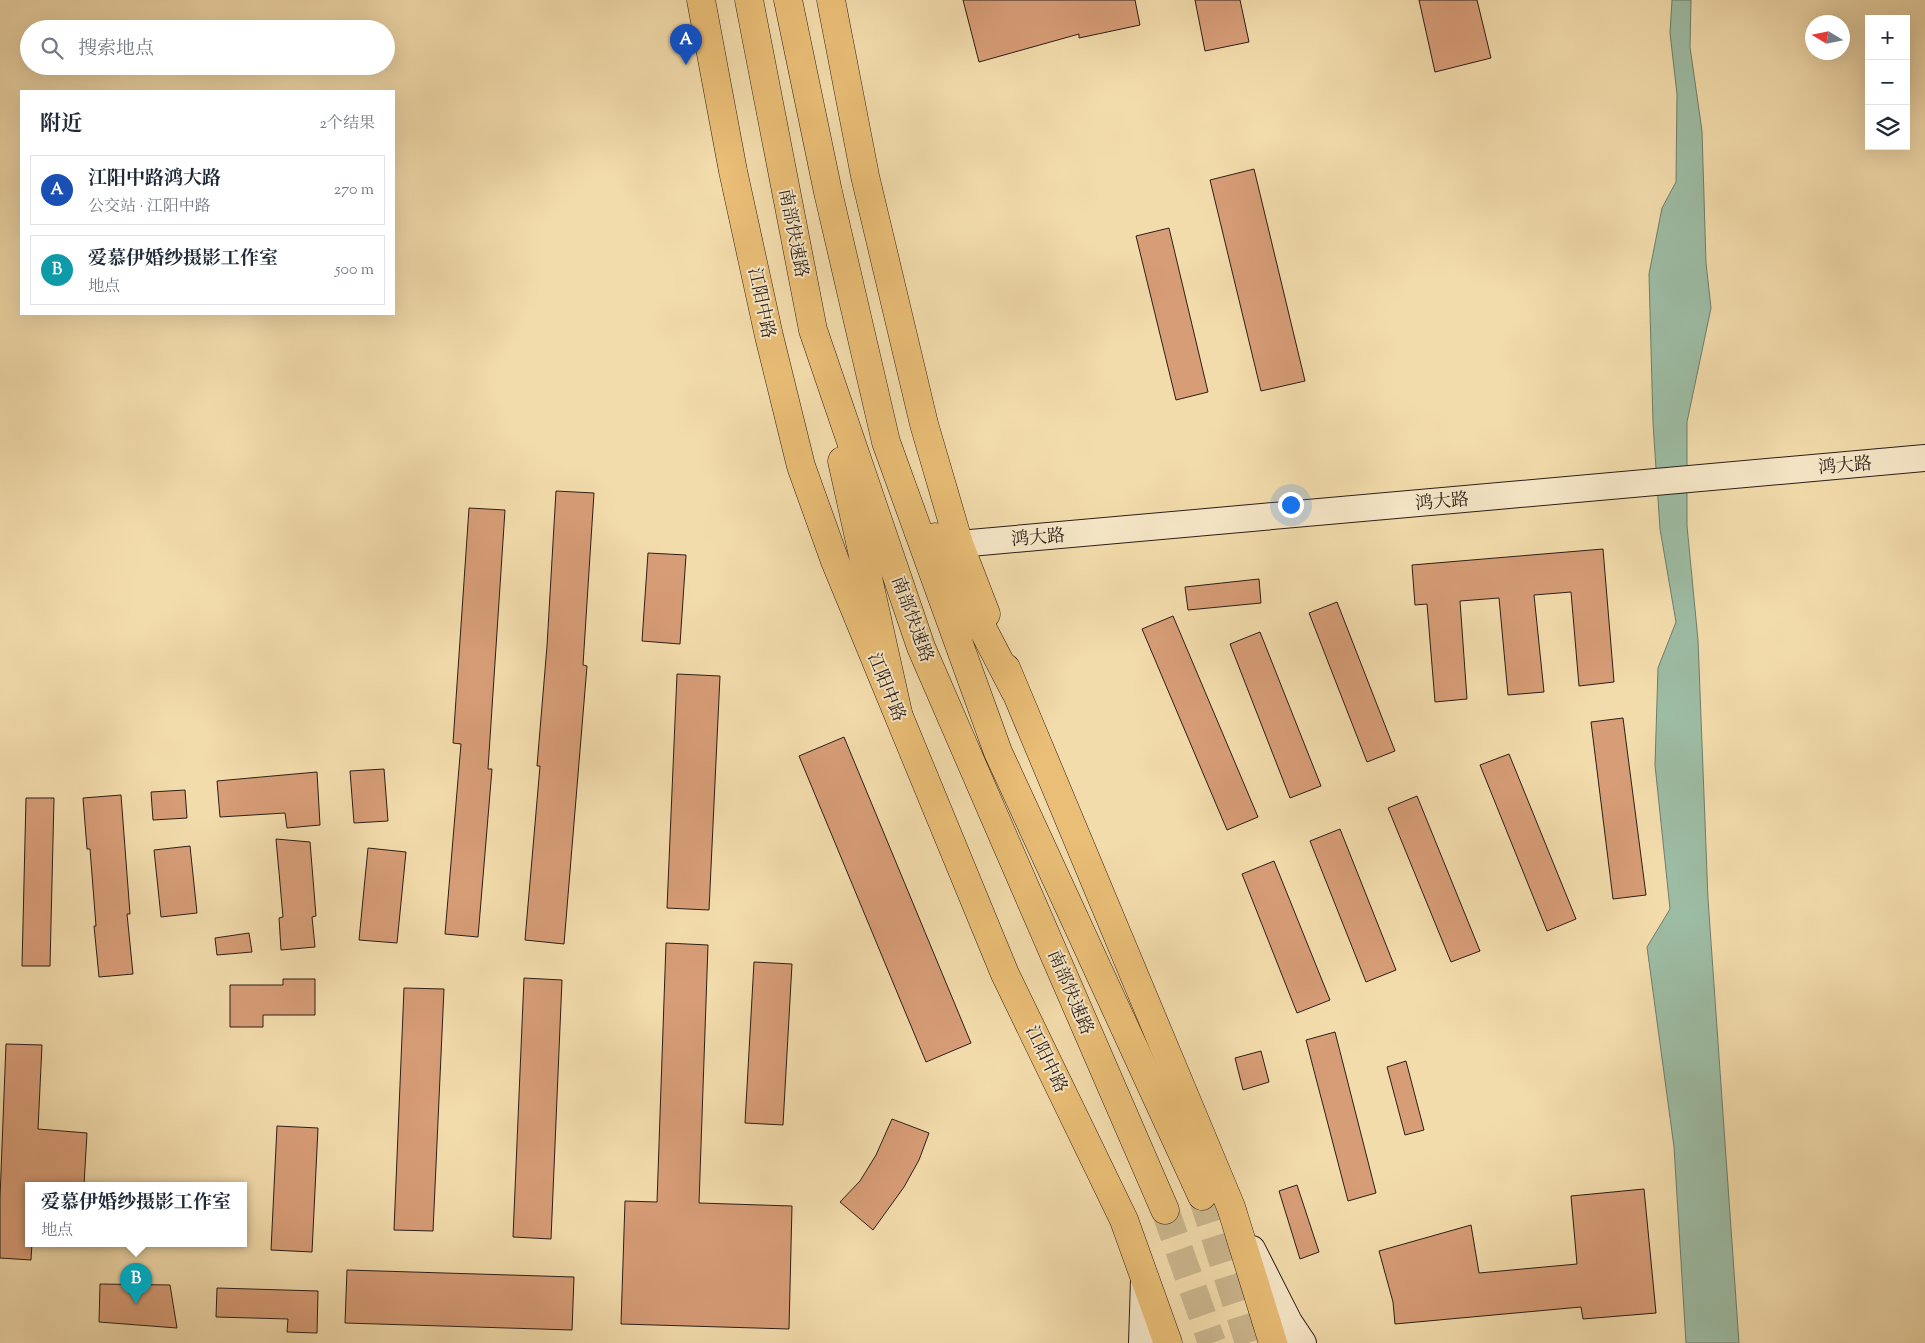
<!DOCTYPE html>
<html lang="zh">
<meta charset="utf-8">
<style>
body{margin:0;font-family:"Sorts Mill Goudy","Noto Serif SC",serif;background:#f6f6f7;color:#1f2937}
.controls{position:absolute;right:15px;top:15px;display:grid;overflow:hidden;border-radius:0px;box-shadow:0 5px 20px #0002}
.controls button{width:45px;height:45px;display:grid;place-items:center;padding:0;border:0;border-bottom:1px solid #e0e1e3;background:#fff;color:#1f2937;font:25px sans-serif}
.compass{position:absolute;left:1805px;top:15px;width:45px;height:45px;border-radius:50%;background:#fff;box-shadow:0 5px 20px #0002;rotate:280deg}
.you{position:absolute;left:1290px;top:504px;width:18px;height:18px;margin:-12px;border:4px solid #fff;border-radius:50%;background:#1a73e8;box-shadow:0 0 0 8px #1a73e833}
.badge{display:grid;place-items:center;width:32px;height:32px;border-radius:50%;background:#111827;color:#fff;font-size:16px;font-weight:700}
.pin{position:absolute;translate:-50% -41px;filter:drop-shadow(0 1px 2px #0008)}
.pin::after{content:'';position:absolute;top:26px;width:18px;height:15px;background:inherit;clip-path:polygon(0 0,100% 0,50% 100%)}
.popup{position:absolute;left:25px;top:1182px;width:222px;height:65px;box-sizing:border-box;display:grid;place-content:center;border-radius:0px;background:#fff;filter:drop-shadow(0 1px 4px #0005);font-size:16px;white-space:nowrap;color:#747a83}
.popup b{font-size:19px;color:#1f2937}
.popup::after{content:'';position:absolute;left:50%;top:100%;margin-left:-10px;border:10px solid transparent;border-top-color:#fff}
.list{margin:0;padding:0;list-style:none}
h2{display:flex;justify-content:space-between;align-items:center;height:65px;margin:0;padding:0 20px;font-size:21px}
h2 small{font-size:16px;font-weight:400;color:#747a83}
.list li{display:grid;grid-template-columns:32px 1fr auto;gap:15px;align-items:center;box-sizing:border-box;height:70px;margin:0 10px 10px;padding:0 10px;border:1px solid #e0e1e3;border-radius:0px}
.list b{display:block;font-size:19px;white-space:nowrap}
.list p{margin:0;font-size:16px;white-space:nowrap;color:#747a83}
.list em{font-size:16px;font-style:normal;color:#747a83}
.icon{flex:none;width:28px;height:28px;fill:none;stroke:currentColor;stroke-width:2;stroke-linecap:round;stroke-linejoin:round}
.map{position:relative;flex:none;width:1925px;height:1343px;overflow:hidden}
.search{position:absolute;background:#fff;box-shadow:0 5px 20px #0002;left:20px;top:20px;width:375px;height:55px;display:flex;align-items:center;gap:12px;box-sizing:border-box;padding:0 18px;border-radius:28px;color:#747a83;font-size:19px}
.panel{position:absolute;background:#fff;box-shadow:0 5px 20px #0002;left:20px;top:90px;width:375px;height:225px;border-radius:0px}
.map>svg:first-child{display:block}
.water{fill:#9dbca4;stroke:#6f7d6c}
.building{fill:#d79d77;stroke:#2b1e18}
.lines{fill:none;stroke-linecap:round;stroke-linejoin:round}
.highway-tunnel{stroke:#cbb68e;stroke-width:28;stroke-dasharray:28 14;stroke-linecap:butt}
.secondary-casing{stroke:#2b1e18;stroke-width:28}
.primary-casing{stroke:#2b1e18;stroke-width:29}
.highway-casing{stroke:#2b1e18;stroke-width:29}
.secondary{stroke:#f7e8c9;stroke-width:26}
.primary{stroke:#eabe76;stroke-width:28}
.highway{stroke:#eabe76;stroke-width:28}
.labels{text-anchor:middle;stroke-width:4;stroke-linejoin:round;paint-order:stroke}
.street-label{font-size:18px;fill:#2b1e18;stroke:#f7e8c9}
</style>
<div class="map">
<svg width="1925" height="1343" viewBox="0 0 1925 1343">
<rect width="100%" height="100%" fill="#f3dcac"/>
<filter id="stains"><feTurbulence type="fractalNoise" baseFrequency=".004" numOctaves="4"/><feColorMatrix values="0 0 0 0 .2 0 0 0 0 .09 0 0 0 0 .02 0 0 0 .5 -.17"/></filter>
<radialGradient id="worn" r=".72"><stop offset=".6" stop-color="#630" stop-opacity="0"/><stop offset="1" stop-color="#630" stop-opacity=".3"/></radialGradient>
<!-- water -->
<path class="water" d="M 1672,0 L 1691,0 L 1690,47 L 1702,131 L 1706,263 L 1711,308 L 1687,422 L 1687,526 L 1698,640 L 1708,899 L 1739,1343 L 1686,1343 L 1674,1147 L 1647,947 L 1670,909 L 1655,765 L 1658,668 L 1676,622 L 1660,529 L 1653,423 L 1649,274 L 1662,208 L 1676,182 L 1677,94 L 1670,33 Z"/>
<!-- building -->
<path class="building" d="M 963,0 L 1135,0 L 1140,25 L 1079,38 L 1079,34 L 979,62 Z
M 1195,0 L 1240,0 L 1249,42 L 1205,51 Z
M 1419,0 L 1477,0 L 1491,58 L 1435,72 Z
M 1254,169 L 1305,381 L 1261,391 L 1210,180 Z
M 1169,228 L 1208,392 L 1176,400 L 1136,236 Z
M 556,491 L 594,493 L 583,665 L 587,666 L 564,944 L 525,940 L 540,766 L 537,766 L 547,646 Z
M 469,508 L 505,510 L 488,769 L 492,769 L 478,937 L 445,934 L 461,744 L 453,743 Z
M 1603,549 L 1614,682 L 1579,686 L 1571,592 L 1534,595 L 1544,692 L 1508,695 L 1499,598 L 1460,601 L 1467,699 L 1435,702 L 1427,604 L 1415,605 L 1412,565 Z
M 648,553 L 686,555 L 680,644 L 642,641 Z
M 1259,579 L 1261,603 L 1188,610 L 1185,587 Z
M 1337,602 L 1395,751 L 1367,762 L 1309,613 Z
M 1173,616 L 1258,817 L 1227,830 L 1142,629 Z
M 1260,632 L 1321,786 L 1290,798 L 1230,644 Z
M 677,674 L 720,676 L 709,910 L 667,908 Z
M 1623,718 L 1646,895 L 1613,899 L 1591,722 Z
M 844,737 L 971,1043 L 926,1062 L 799,756 Z
M 1509,754 L 1576,919 L 1547,931 L 1480,765 Z
M 384,769 L 388,821 L 354,823 L 350,771 Z
M 317,772 L 320,825 L 287,828 L 285,813 L 220,817 L 217,781 Z
M 185,790 L 187,818 L 153,820 L 151,792 Z
M 121,795 L 130,914 L 127,914 L 133,974 L 99,977 L 94,926 L 96,926 L 90,849 L 87,849 L 83,798 Z
M 1417,796 L 1480,951 L 1451,962 L 1388,808 Z
M 26,798 L 54,798 L 50,966 L 22,966 Z
M 1340,829 L 1396,970 L 1366,982 L 1310,841 Z
M 276,839 L 310,842 L 316,916 L 312,917 L 315,947 L 281,950 L 279,918 L 283,917 Z
M 190,846 L 197,913 L 161,917 L 154,850 Z
M 368,848 L 406,852 L 397,943 L 359,940 Z
M 1274,861 L 1330,1000 L 1297,1013 L 1242,874 Z
M 249,933 L 252,952 L 217,955 L 215,938 Z
M 666,943 L 708,945 L 699,1203 L 792,1206 L 789,1329 L 621,1324 L 625,1201 L 657,1202 Z
M 754,962 L 792,964 L 783,1125 L 745,1123 Z
M 524,978 L 562,980 L 551,1239 L 513,1237 Z
M 283,979 L 315,979 L 315,1015 L 263,1015 L 263,1027 L 230,1027 L 230,985 L 283,985 Z
M 404,988 L 444,989 L 433,1231 L 394,1230 Z
M 1335,1032 L 1376,1193 L 1348,1201 L 1306,1040 Z
M 6,1044 L 42,1045 L 38,1129 L 87,1133 L 84,1185 L 28,1185 L 28,1243 L 32,1243 L 31,1260 L 0,1258 L 0,1198 Z
M 1261,1051 L 1269,1082 L 1243,1090 L 1235,1058 Z
M 1406,1061 L 1424,1130 L 1405,1135 L 1387,1067 Z
M 892,1119 L 929,1133 L 919,1160 L 904,1187 L 873,1230 L 840,1202 L 860,1181 L 876,1155 Z
M 277,1126 L 318,1128 L 312,1252 L 271,1250 Z
M 1297,1185 L 1319,1252 L 1300,1259 L 1279,1191 Z
M 1644,1189 L 1656,1313 L 1583,1319 L 1581,1307 L 1395,1324 L 1393,1302 L 1379,1251 L 1471,1225 L 1479,1273 L 1577,1264 L 1571,1196 Z
M 347,1270 L 574,1277 L 572,1330 L 345,1323 Z
M 100,1284 L 170,1285 L 177,1328 L 99,1322 Z
M 217,1288 L 318,1291 L 317,1333 L 287,1332 L 288,1319 L 216,1317 Z"/>
<g class="lines">
<!-- highway-tunnel -->
<path class="highway-tunnel" d="M 1202,1196 L 1249,1343
M 1165,1210 L 1212,1343"/>
<!-- secondary casing -->
<g class="secondary-casing">
<path id="secondary" d="M 959,544 L 1925,458
M 1252,1249 L 1289,1322 L 1303,1343
M 1142,1343 L 1144,1280"/>
</g>
<!-- primary casing -->
<g class="primary-casing">
<path id="primary" d="M 701,0 L 733,171 L 769,336 L 801,466 L 835,561 L 1005,974 L 1124,1220 L 1168,1343
M 831,0 L 865,176 L 924,424 L 959,544 L 986,614
M 1006,668 L 1231,1207 L 1273,1343"/>
</g>
<!-- highway casing -->
<g class="highway-casing">
<path id="highway" d="M 749,0 L 813,330 L 921,647 L 1165,1210
M 788,0 L 828,192 L 886,442 L 998,752 L 1202,1196
M 842,461 L 898,713
M 935,537 L 1015,691"/>
</g>
<!-- secondary -->
<use href="#secondary" class="secondary"/>
<!-- primary -->
<use href="#primary" class="primary"/>
<!-- highway -->
<use href="#highway" class="highway"/>
</g>
<g class="labels">
<!-- street labels -->
<g class="street-label">
<text transform="translate(794 233) rotate(79)" y="6">南部快速路</text>
<text transform="translate(762 303) rotate(78)" y="6">江阳中路</text>
<text transform="translate(1845 465) rotate(-5)" y="6">鸿大路</text>
<text transform="translate(1442 501) rotate(-5)" y="6">鸿大路</text>
<text transform="translate(1038 537) rotate(-5)" y="6">鸿大路</text>
<text transform="translate(913 619) rotate(70)" y="6">南部快速路</text>
<text transform="translate(887 687) rotate(68)" y="6">江阳中路</text>
<text transform="translate(1071 992) rotate(67)" y="6">南部快速路</text>
<text transform="translate(1047 1059) rotate(64)" y="6">江阳中路</text>
</g>
</g>
<rect width="100%" height="100%" filter="url(#stains)"/>
<rect width="100%" height="100%" fill="url(#worn)"/>
</svg>
<div class="controls">
<button>+</button>
<button>−</button>
<button><svg class="icon" aria-label="layers" viewBox="0 0 24 24"><path d="M12 4l9 5-9 5-9-5zM3 14l9 5 9-5"/></svg></button>
</div>
<svg class="compass" viewBox="-18 -18 36 36"><path d="M0-13l5 13h-10z" fill="#e53935"/><path d="M0 13l5-13h-10z" fill="#747a83"/></svg>
<div class="you"></div>
<div class="pin badge" style="left:686px;top:65px;background:#1a4fb4">A</div>
<div class="pin badge" style="left:136px;top:1304px;background:#0f9aa8">B</div>
<div class="popup"><b>爱慕伊婚纱摄影工作室</b>地点</div>
<div class="search"><svg class="icon" aria-label="search" viewBox="0 0 24 24"><circle cx="10" cy="10" r="6"/><path d="M15 15l6 6"/></svg>搜索地点</div>
<section class="panel">
<h2>附近<small>2个结果</small></h2>
<ul class="list">
<li><span class="badge" style="background:#1a4fb4">A</span><div><b>江阳中路鸿大路</b><p>公交站 · 江阳中路</p></div><em>270 m</em></li>
<li><span class="badge" style="background:#0f9aa8">B</span><div><b>爱慕伊婚纱摄影工作室</b><p>地点</p></div><em>500 m</em></li>
</ul>
</section>
</div>
